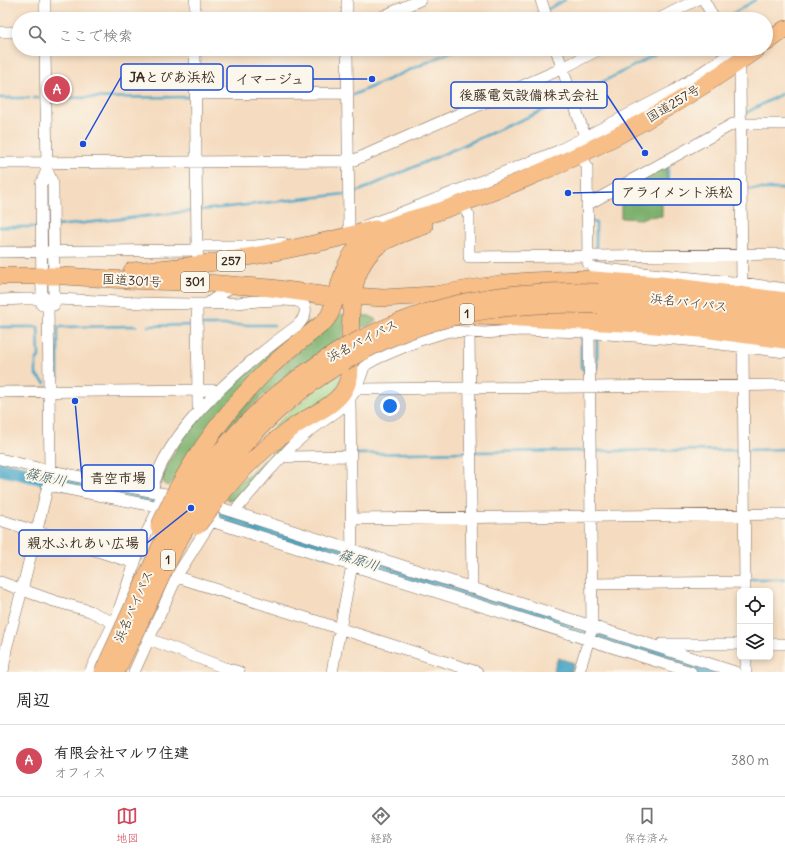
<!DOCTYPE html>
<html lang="ja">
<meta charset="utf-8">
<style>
body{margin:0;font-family:Delius,"Klee One",sans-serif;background:#f2f2f2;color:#202124}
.controls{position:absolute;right:12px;bottom:12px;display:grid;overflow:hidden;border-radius:6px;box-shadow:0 2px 6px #0003}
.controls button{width:36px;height:36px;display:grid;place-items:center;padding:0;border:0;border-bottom:1px solid #e0e0e0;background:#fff;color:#202124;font:20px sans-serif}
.you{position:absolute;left:390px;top:406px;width:14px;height:14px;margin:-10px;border:3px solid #fff;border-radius:50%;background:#1a73e8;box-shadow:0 0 0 6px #1a73e833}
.badge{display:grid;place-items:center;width:26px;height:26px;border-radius:50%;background:#d1495b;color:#fff;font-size:13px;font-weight:700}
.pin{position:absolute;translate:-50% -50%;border:2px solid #fff;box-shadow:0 1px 4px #0006}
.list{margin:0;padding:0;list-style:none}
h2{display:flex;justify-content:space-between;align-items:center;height:52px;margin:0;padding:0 16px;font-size:17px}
h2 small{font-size:13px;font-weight:400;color:#757577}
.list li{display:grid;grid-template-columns:26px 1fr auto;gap:12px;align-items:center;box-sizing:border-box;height:72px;padding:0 16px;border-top:1px solid #e0e0e0}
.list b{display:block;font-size:15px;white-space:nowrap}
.list p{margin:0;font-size:13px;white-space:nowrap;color:#757577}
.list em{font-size:13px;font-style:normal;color:#757577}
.icon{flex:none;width:22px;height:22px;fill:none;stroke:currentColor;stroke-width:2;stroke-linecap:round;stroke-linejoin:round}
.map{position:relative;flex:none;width:785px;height:672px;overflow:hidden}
.search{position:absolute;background:#fff;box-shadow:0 2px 6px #0003;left:12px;right:12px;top:12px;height:44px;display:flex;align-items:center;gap:10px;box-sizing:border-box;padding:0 14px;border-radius:22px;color:#757577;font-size:15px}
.sheet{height:124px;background:#fff}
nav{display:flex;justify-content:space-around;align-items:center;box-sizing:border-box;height:56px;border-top:1px solid #e0e0e0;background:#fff;font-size:11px;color:#757577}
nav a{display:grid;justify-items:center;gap:2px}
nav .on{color:#d1495b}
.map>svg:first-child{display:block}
.green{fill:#9bcd7d;stroke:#6b7c4e}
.forest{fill:#7cb06c;stroke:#5c6d45}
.water{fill:#47a6c6;stroke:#416872}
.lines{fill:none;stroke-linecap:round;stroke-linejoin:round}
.stream{stroke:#47a6c6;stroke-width:2.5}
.river{stroke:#47a6c6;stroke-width:15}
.minor-tunnel{stroke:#d0b8a0;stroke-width:11;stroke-dasharray:11 5.5;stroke-linecap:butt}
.minor-casing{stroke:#7c6857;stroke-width:12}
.highway-casing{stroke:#7c6857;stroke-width:18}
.minor{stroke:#fff;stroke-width:11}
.highway{stroke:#f7be88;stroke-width:17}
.highway-bridge-casing{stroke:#7c6857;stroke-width:18;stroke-linecap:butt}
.highway-bridge{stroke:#f7be88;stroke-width:17}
.labels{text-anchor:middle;stroke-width:4;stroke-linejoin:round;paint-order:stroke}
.shield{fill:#fbf7ec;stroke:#75685c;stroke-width:1}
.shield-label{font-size:12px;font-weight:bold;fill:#3b2a1e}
.street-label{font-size:13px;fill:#3b2a1e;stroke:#fbf7ec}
.water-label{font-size:14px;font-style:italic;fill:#405c61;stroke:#fbf7ec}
.leader{fill:none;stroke:#1d4ed8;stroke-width:1.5}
.callout-dot{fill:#1d4ed8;stroke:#fbf7ec;stroke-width:1.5}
.callout{fill:#fbf7ec;stroke:#1d4ed8;stroke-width:1.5}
.callout-label{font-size:14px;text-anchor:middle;font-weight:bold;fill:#3b2a1e}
</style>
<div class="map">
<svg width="785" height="672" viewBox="0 0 785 672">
<rect width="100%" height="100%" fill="#fbf7ec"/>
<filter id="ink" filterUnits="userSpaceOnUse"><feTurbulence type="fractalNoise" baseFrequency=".025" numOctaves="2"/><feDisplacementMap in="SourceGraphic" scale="8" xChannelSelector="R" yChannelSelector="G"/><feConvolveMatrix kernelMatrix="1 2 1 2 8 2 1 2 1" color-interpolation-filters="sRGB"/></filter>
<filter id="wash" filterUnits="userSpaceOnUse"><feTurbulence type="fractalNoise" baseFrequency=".012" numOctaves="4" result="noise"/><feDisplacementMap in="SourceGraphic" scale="16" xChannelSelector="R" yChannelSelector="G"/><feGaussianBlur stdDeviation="0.9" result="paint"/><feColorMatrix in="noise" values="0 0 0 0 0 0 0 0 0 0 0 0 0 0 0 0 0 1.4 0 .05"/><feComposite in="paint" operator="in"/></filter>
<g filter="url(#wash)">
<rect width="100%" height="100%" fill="#f5dcc0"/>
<!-- green -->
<path class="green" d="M 340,375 L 341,376 L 338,390 L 234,468 C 257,441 283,416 311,394 C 320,387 330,379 340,375 Z"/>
<!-- forest -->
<path class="forest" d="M 666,166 L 667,189 L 662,191 L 662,216 L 646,217 L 641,219 L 621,218 L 621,190 Z
M 342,314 L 345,315 L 343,338 C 298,365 261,394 225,432 L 221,433 L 245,400 L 337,316 Z
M 358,315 L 370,316 L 376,320 L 374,323 L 357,330 Z
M 308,322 L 312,322 L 169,486 L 165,485 L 163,482 L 162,474 L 183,437 L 216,399 L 278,344 Z
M 307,423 L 241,497 L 232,501 L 226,499 L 227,493 Z"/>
<!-- water -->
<path class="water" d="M 558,658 L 574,663 L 571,672 L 553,672 Z"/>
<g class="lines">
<!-- stream -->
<path class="stream" d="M 548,9 L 565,0
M 525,19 L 541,12
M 724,19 L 755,0
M 353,95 L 457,49
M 575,96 L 667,49
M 0,98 L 29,98
M 33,98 L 39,98
M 50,98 L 192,97
M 744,114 L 785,92
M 668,166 L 668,190 L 737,189
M 745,189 L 785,189
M 352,194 L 569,99
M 201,210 L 345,194
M 592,222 L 596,223 L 596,252
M 57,226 L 193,211
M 0,227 L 38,227
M 201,325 L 274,325
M 148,326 L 193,325
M 0,327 L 38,327 L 39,357 L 36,360 L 36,375 L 45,383
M 581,337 L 581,367 L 586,372
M 594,371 L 597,367 L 597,337
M 53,383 L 58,378 L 58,327 L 136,326
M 748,450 L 785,449
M 594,451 L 740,450
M 475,452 L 586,451
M 355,454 L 467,452
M 748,579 L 785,579
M 102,631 L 105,624 L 104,623"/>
<!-- river -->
<path class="river" d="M 0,468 L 44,478 L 174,504
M 201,510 L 713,672"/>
</g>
</g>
<g filter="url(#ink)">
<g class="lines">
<!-- minor-tunnel -->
<path class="minor-tunnel" d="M 47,248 L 48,304"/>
<!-- minor casing -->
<g class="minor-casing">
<path id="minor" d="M 45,0 L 45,19
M 195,0 L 195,19
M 347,0 L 347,19
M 541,0 L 547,19
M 704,0 L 714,19
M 377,19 L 420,0
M 659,19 L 696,0
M 0,32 L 19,32
M 45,49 L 47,168
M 195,49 L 197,250 L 199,265
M 347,49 L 349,226 L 351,235
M 556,49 L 587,143
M 734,59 L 740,71 L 742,283
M 196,94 L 348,93
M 581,154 L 587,167 L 588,263
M 0,163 L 352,161 L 563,68 L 600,49
M 47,170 L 53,184 L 54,305
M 587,202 L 592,202 L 733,124 L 785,124
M 464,207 L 469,216 L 469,257 L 583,256
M 365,226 L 390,217 L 558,151 L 672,92 L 731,53
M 197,246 L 255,246 L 282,243
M 0,252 L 197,250
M 593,256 L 785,254
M 593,268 L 742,283 L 785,289
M 0,300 C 19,299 39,298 58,299 C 117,302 177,306 236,303 C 251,302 287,297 300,302 C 310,307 304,319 298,325 C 248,361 165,429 152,491
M 207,304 L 234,285
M 42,305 L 41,184 L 47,170
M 197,305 L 198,406 L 201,409
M 589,331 L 592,627
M 469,332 L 472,581 L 470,588
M 594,333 L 687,340 L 785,352
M 743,346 L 745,591
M 356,389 L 785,385
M 0,392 L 214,390 L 217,393
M 284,454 L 287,457 L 351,456
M 0,459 L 46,470 L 180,497
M 48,485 L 159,507
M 208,504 L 661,648 L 662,644 L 740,644
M 234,512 L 269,471 L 294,444 L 308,432 L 344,406 L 356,390 L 364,367 L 367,364 L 378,358 L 420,340 L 449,331 L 485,333 L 521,330 L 584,332
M 352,519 L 785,514
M 0,520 L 135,563
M 211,521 L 691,672
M 177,577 L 477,672
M 0,582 L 54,601 L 90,611 L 114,623
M 591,584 L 745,582
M 149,639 L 222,667 L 239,672
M 770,644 L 785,644
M 661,648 L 735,672
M 746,657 L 746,672
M 3,672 L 6,649 L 22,590 L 48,485 L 50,471 L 48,304
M 90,672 L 117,616 L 141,544 L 158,510 L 161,493
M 134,672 L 179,572 L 214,517
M 332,672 L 352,565 L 350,399
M 579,672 L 591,632"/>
</g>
<!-- highway casing -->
<g class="highway-casing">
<path id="highway" d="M 766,43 L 785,29
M 132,271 C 215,266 295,250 375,229
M 0,276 L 64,276 L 126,280 L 207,283 L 271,288 L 336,297 L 353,296 L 383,298 L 434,295 L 505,283 L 530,281 L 580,279 L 661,285 L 785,301
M 598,292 L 628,295 L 785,314
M 598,305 L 627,307 L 785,327
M 476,316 L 644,324 L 711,330 L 785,340
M 176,491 C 200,447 230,407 266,371 C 284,353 305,338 324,322 L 329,316 C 340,293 340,264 360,245 C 381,225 410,220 437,212 C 467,202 496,191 525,179 C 607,145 685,101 757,49
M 189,494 C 232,430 279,386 345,347
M 203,498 C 240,442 286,396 344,362
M 216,501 C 238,472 265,447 295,426 C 310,415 331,408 342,393 C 351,381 350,366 350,352 C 351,317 347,269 379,245 C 392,236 409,231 424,226"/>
</g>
<!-- minor -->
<use href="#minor" class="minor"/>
<!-- highway -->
<use href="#highway" class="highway"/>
<!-- highway-bridge casing -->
<g class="highway-bridge-casing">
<path id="highway-bridge" d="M 345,347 C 428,303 504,288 598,292
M 344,362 C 423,314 507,301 598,305
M 197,526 L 216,501
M 159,527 L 176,491
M 103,672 L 164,539 L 189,494
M 116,672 L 176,545 L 203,498"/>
</g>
<!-- highway-bridge -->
<use href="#highway-bridge" class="highway-bridge"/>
</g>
</g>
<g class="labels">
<!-- shield labels -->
<g class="shield">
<rect x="217" y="251" width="28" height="20" rx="3"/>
<rect x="181" y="272" width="28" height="20" rx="3"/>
<rect x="460" y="304" width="14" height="20" rx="3"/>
<rect x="161" y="550" width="14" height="20" rx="3"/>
</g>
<g class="shield-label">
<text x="231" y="265">257</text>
<text x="195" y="286">301</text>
<text x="467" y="318">1</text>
<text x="168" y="564">1</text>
</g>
<!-- street labels -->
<g class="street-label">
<text transform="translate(673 103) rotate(-31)" y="5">国道257号</text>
<text transform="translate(132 280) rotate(3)" y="5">国道301号</text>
<text transform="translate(689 302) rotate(7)" y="5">浜名バイパス</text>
<text transform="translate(362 340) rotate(-27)" y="5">浜名バイパス</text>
<text transform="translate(133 606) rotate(-66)" y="5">浜名バイパス</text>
</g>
<!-- water labels -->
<g class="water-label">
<text transform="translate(46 477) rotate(12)" y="5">篠原川</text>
<text transform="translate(359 560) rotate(18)" y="5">篠原川</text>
</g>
</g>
<!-- callouts -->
<path class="leader" d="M83 144L121 77M372 79L313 79M645 153L607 95M568 193L613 192M75 401L82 478M191 508L147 543"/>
<g class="callout-dot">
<circle cx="83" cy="144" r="4"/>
<circle cx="372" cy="79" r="4"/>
<circle cx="645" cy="153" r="4"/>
<circle cx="568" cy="193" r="4"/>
<circle cx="75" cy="401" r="4"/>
<circle cx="191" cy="508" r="4"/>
</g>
<g class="callout">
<rect x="121" y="64" width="102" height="26" rx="4"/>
<rect x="227" y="66" width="86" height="26" rx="4"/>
<rect x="451" y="82" width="156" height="26" rx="4"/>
<rect x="613" y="179" width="128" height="26" rx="4"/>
<rect x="82" y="465" width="72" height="26" rx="4"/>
<rect x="19" y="530" width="128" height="26" rx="4"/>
</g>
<g class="callout-label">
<text x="172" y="82">JAとぴあ浜松</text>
<text x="270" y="84">イマージュ</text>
<text x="529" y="100">後藤電気設備株式会社</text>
<text x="677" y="197">アライメント浜松</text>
<text x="118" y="483">青空市場</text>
<text x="83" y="548">親水ふれあい広場</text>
</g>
</svg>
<div class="controls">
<button><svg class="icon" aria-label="locate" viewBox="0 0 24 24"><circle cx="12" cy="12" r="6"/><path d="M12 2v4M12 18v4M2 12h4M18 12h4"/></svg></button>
<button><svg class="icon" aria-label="layers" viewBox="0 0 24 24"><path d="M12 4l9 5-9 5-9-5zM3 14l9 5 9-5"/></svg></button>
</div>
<div class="you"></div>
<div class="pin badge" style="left:57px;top:89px">A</div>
<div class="search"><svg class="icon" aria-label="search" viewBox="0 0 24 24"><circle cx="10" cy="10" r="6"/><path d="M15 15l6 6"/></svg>ここで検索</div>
</div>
<section class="sheet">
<h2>周辺<small></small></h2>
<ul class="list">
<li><span class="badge">A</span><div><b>有限会社マルワ住建</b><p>オフィス</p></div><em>380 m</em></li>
</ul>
</section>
<nav>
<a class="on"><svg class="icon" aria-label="map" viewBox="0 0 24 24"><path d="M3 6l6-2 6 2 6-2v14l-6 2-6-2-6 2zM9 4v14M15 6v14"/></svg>地図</a>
<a><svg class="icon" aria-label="directions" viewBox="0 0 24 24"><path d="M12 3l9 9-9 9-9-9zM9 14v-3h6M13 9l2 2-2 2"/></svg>経路</a>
<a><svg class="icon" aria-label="saved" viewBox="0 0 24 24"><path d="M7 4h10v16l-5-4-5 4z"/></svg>保存済み</a>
</nav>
